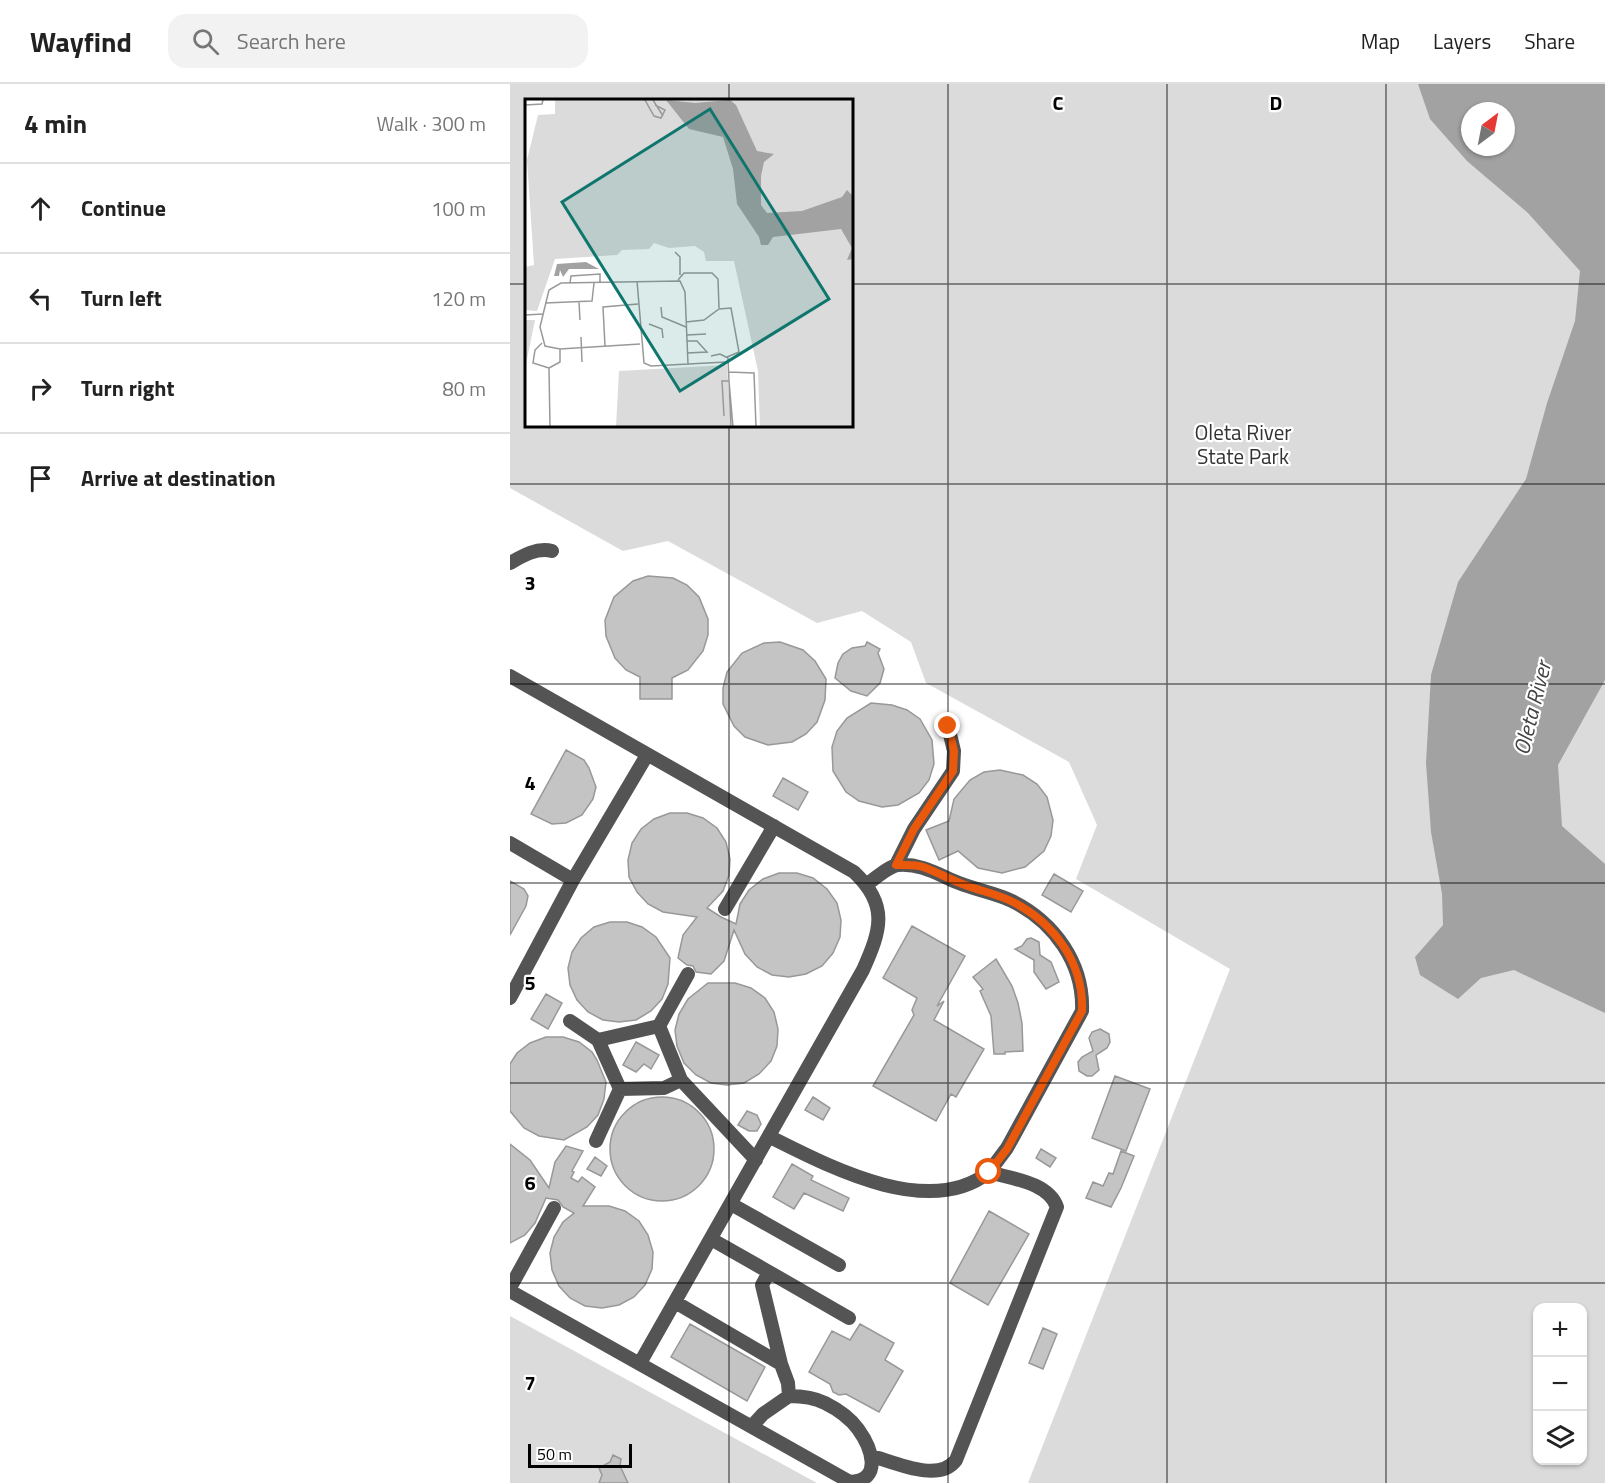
<!DOCTYPE html>
<meta charset="utf-8">
<style>
body{margin:0;font-family:"Titillium Web",sans-serif;background:#f2f2f2;color:#222}
.controls{position:absolute;right:18px;bottom:18px;display:grid;overflow:hidden;border-radius:12px;box-shadow:0 2px 4px #0004}
.controls button{width:54px;height:54px;display:grid;place-items:center;padding:0;border:0;border-bottom:2px solid #e0e0e0;background:#fff;color:#222;font:30px sans-serif}
.compass{position:absolute;left:951px;top:18px;width:54px;height:54px;border-radius:50%;background:#fff;box-shadow:0 2px 4px #0004;rotate:32deg}
.scale{position:absolute;left:18px;bottom:15px;width:104px;box-sizing:border-box;padding-left:6px;border:3px solid #000;border-top:0;font-size:16px;line-height:21px;white-space:nowrap;color:#000;-webkit-text-stroke:4px #fff;paint-order:stroke}
.stop{position:absolute;width:18px;height:18px;margin:-14px;border:4px solid #ea580c;border-radius:50%;background:#fff}
.stop.end{background:#ea580c;border-color:#fff;box-shadow:0 2px 6px #0008}
.list{margin:0;padding:0;list-style:none}
h2{display:flex;justify-content:space-between;align-items:center;height:78px;margin:0;padding:0 24px;font-size:26px}
h2 small{font-size:20px;font-weight:400;color:#767676}
.list li{display:grid;grid-template-columns:39px 1fr auto;gap:18px;align-items:center;box-sizing:border-box;height:90px;padding:0 24px;border-top:2px solid #e0e0e0}
.list b{display:block;font-size:22px;white-space:nowrap}
.list em{font-size:20px;font-style:normal;color:#767676}
.icon{flex:none;width:33px;height:33px;fill:none;stroke:currentColor;stroke-width:2;stroke-linecap:round;stroke-linejoin:round}
.map{position:relative;flex:none;width:1095px;height:1399px;overflow:hidden}
header{display:flex;align-items:center;gap:36px;box-sizing:border-box;height:84px;padding:0 30px;background:#fff;border-bottom:2px solid #e0e0e0}
header strong{font-size:28px}
nav{display:flex;gap:33px;margin-inline-start:auto;font-size:21px}
.search{width:420px;height:54px;background:#f2f2f2;display:flex;align-items:center;gap:15px;box-sizing:border-box;padding:0 21px;border-radius:18px;color:#767676;font-size:22px}
main{display:flex}
aside{flex:1;background:#fff}
.map>svg:first-child{display:block}
.green{fill:#dbdbdb;fill-rule:evenodd}
.water{fill:#a2a2a2;fill-rule:evenodd}
.building{fill:#c4c4c4;stroke:#989898;stroke-width:1.5}
.lines{fill:none;stroke-linecap:round;stroke-linejoin:round}
.minor{stroke:#545454;stroke-width:14}
.route{stroke:#ea580c;stroke-width:8}
.grid{fill:none;stroke:#000;stroke-width:1.5;stroke-opacity:0.55}
.labels{text-anchor:middle;stroke-width:4.5;stroke-linejoin:round;paint-order:stroke}
.park-label{font-size:21px;fill:#323232;stroke:#fff}
.water-label{font-size:22px;font-style:italic;fill:#434343;stroke:#fff}
.inset-road{fill:none;stroke:#999;stroke-width:1.5}
.view{fill:#0f766e;fill-opacity:0.15;stroke:#0f766e;stroke-width:3}
.inset-edge{fill:none;stroke:#000;stroke-width:3}
.grid-label{font-size:20px;text-anchor:middle;font-weight:bold;fill:#000;stroke:#fff;stroke-width:4.5;stroke-linejoin:round;paint-order:stroke}
</style>
<header>
<strong>Wayfind</strong>
<div class="search"><svg class="icon" aria-label="search" viewBox="0 0 24 24"><circle cx="10" cy="10" r="6"/><path d="M15 15l6 6"/></svg>Search here</div>
<nav><a>Map</a><a>Layers</a><a>Share</a></nav>
</header>
<main>
<aside>
<h2>4 min<small>Walk · 300 m</small></h2>
<ul class="list">
<li><svg class="icon" aria-label="ahead" viewBox="0 0 24 24"><path d="M12 20V5M6 11l6-6 6 6"/></svg><div><b>Continue</b></div><em>100 m</em></li>
<li><svg class="icon" aria-label="left" viewBox="0 0 24 24"><path d="M17 20v-9H6M10 6l-5 5 5 5"/></svg><div><b>Turn left</b></div><em>120 m</em></li>
<li><svg class="icon" aria-label="right" viewBox="0 0 24 24"><path d="M7 20v-9h11M14 6l5 5-5 5"/></svg><div><b>Turn right</b></div><em>80 m</em></li>
<li><svg class="icon" aria-label="arrive" viewBox="0 0 24 24"><path d="M6 21V4h12l-3 4 3 4H6"/></svg><div><b>Arrive at destination</b></div></li>
</ul>
</aside>
<div class="map">
<svg width="1095" height="1399" viewBox="0 0 1095 1399">
<rect width="100%" height="100%" fill="#fff"/>
<!-- green -->
<path class="green" d="M 0,0 L 1095,0 L 1095,1399 L 518,1399 L 720,885 L 566,795 L 587,741 L 559,678 L 416,599 L 401,558 L 352,527 L 307,539 L 158,457 L 113,467 L 0,404 ZM 16,16 L 342,16 L 342,342 L 16,342 ZM 960,27 L 996,27 L 996,63 L 960,63 ZM 1028,1224 L 1072,1224 L 1072,1376 L 1028,1376 Z
M 0,1232 L 307,1399 L 0,1399 Z"/>
<!-- water -->
<path class="water" d="M 908,0 L 1095,0 L 1095,596 L 1048,681 L 1052,742 L 1095,780 L 1095,929 L 1004,886 L 971,894 L 948,915 L 910,891 L 905,873 L 933,841 L 932,810 L 921,748 L 916,679 L 921,591 L 948,498 L 1016,395 L 1037,319 L 1065,237 L 1070,187 L 1018,129 L 957,77 L 920,35 ZM 960,27 L 996,27 L 996,63 L 960,63 Z"/>
<!-- building -->
<path class="building" d="M 138,492 L 163,494 L 177,501 L 189,513 L 198,535 L 198,551 L 193,567 L 178,586 L 162,594 L 162,615 L 130,615 L 130,593 L 116,586 L 105,574 L 96,552 L 95,536 L 104,513 L 123,497 Z
M 270,558 L 293,566 L 305,577 L 316,595 L 315,616 L 307,638 L 296,650 L 282,658 L 258,661 L 235,653 L 224,642 L 213,620 L 213,604 L 217,588 L 232,569 L 254,559 Z
M 357,558 L 370,565 L 368,569 L 374,585 L 370,599 L 357,612 L 341,607 L 325,594 L 328,579 L 333,570 L 342,564 L 355,562 Z
M 361,619 L 382,621 L 397,626 L 410,635 L 422,656 L 424,680 L 419,696 L 409,709 L 388,721 L 372,723 L 349,717 L 336,708 L 323,687 L 322,663 L 327,647 L 337,634 Z
M 56,666 L 74,676 L 79,684 L 86,703 L 83,715 L 72,731 L 56,739 L 42,740 L 21,730 Z
M 490,686 L 513,691 L 527,700 L 537,713 L 543,736 L 541,752 L 534,767 L 515,783 L 492,789 L 468,784 L 448,767 L 429,776 L 416,746 L 439,737 L 444,715 L 460,696 L 474,688 Z
M 273,694 L 298,708 L 288,726 L 263,712 Z
M 160,729 L 177,729 L 193,734 L 207,744 L 216,758 L 220,775 L 219,791 L 213,807 L 197,824 L 211,833 L 226,840 L 230,820 L 239,806 L 253,795 L 269,789 L 287,789 L 303,794 L 317,805 L 327,819 L 331,836 L 330,853 L 323,869 L 312,882 L 296,890 L 279,893 L 262,891 L 247,883 L 235,870 L 224,846 L 214,877 L 201,890 L 186,888 L 183,882 L 177,881 L 168,874 L 173,851 L 187,833 L 153,828 L 138,820 L 127,808 L 119,793 L 118,776 L 122,759 L 131,745 L 144,735 Z
M 544,790 L 573,807 L 561,828 L 532,811 Z
M 0,797 L 14,805 L 18,812 L 16,822 L 0,851 Z
M 100,838 L 117,838 L 132,843 L 146,853 L 160,874 L 158,900 L 152,915 L 141,927 L 126,936 L 109,938 L 93,936 L 78,928 L 67,916 L 60,901 L 58,884 L 62,868 L 71,854 L 84,843 Z
M 402,842 L 455,872 L 427,922 L 434,917 L 424,936 L 474,965 L 446,1013 L 441,1010 L 426,1037 L 363,1002 L 404,931 L 402,926 L 407,914 L 373,894 Z
M 521,854 L 529,858 L 530,871 L 541,878 L 549,898 L 536,905 L 524,888 L 524,876 L 505,865 L 512,862 L 517,855 Z
M 486,875 L 502,902 L 508,919 L 512,939 L 513,967 L 495,968 L 495,970 L 484,970 L 481,932 L 470,907 L 473,905 L 463,893 Z
M 198,899 L 225,899 L 241,904 L 255,914 L 264,928 L 268,945 L 267,962 L 261,977 L 249,990 L 234,999 L 217,1001 L 201,999 L 186,991 L 174,979 L 167,962 L 165,946 L 169,930 L 178,915 Z
M 36,910 L 52,919 L 38,945 L 21,935 Z
M 590,945 L 599,950 L 600,958 L 597,964 L 586,971 L 589,986 L 582,992 L 577,992 L 569,987 L 568,978 L 572,973 L 583,967 L 579,954 L 582,948 Z
M 36,953 L 53,953 L 69,958 L 82,968 L 87,976 L 96,998 L 94,1015 L 88,1031 L 77,1043 L 54,1056 L 29,1052 L 14,1044 L 0,1027 L 0,980 L 7,969 L 20,959 Z
M 126,958 L 149,971 L 141,985 L 134,980 L 126,988 L 113,981 Z
M 605,992 L 640,1005 L 616,1067 L 582,1054 Z
M100 1065a52 52 0 1 1 104 0a52 52 0 1 1-104 0Z
M 303,1013 L 320,1024 L 313,1036 L 295,1026 Z
M 237,1027 L 247,1031 L 251,1040 L 247,1047 L 239,1047 L 228,1041 Z
M 0,1060 L 20,1076 L 39,1104 L 45,1078 L 56,1062 L 73,1067 L 62,1087 L 64,1088 L 61,1094 L 68,1098 L 72,1093 L 85,1103 L 73,1122 L 99,1122 L 115,1127 L 129,1137 L 138,1151 L 143,1168 L 142,1185 L 135,1201 L 124,1213 L 109,1221 L 92,1224 L 75,1222 L 60,1214 L 49,1202 L 42,1186 L 40,1169 L 44,1153 L 53,1138 L 64,1129 L 53,1123 L 48,1116 L 36,1114 L 25,1139 L 15,1151 L 0,1159 Z
M 531,1065 L 546,1074 L 540,1083 L 526,1074 Z
M 611,1067 L 624,1072 L 611,1104 L 601,1123 L 576,1114 L 583,1098 L 593,1102 L 599,1089 L 603,1090 Z
M 85,1073 L 97,1082 L 91,1092 L 77,1085 Z
M 282,1080 L 303,1092 L 301,1096 L 339,1114 L 333,1127 L 294,1109 L 284,1125 L 263,1113 Z
M 479,1127 L 519,1150 L 478,1221 L 440,1199 Z
M 180,1240 L 255,1283 L 237,1317 L 161,1273 Z
M 350,1240 L 384,1259 L 375,1276 L 393,1287 L 369,1328 L 336,1310 L 329,1311 L 323,1308 L 320,1300 L 299,1288 L 322,1247 L 340,1256 Z
M 533,1244 L 547,1250 L 533,1285 L 519,1279 Z
M 103,1371 L 111,1375 L 110,1382 L 118,1399 L 89,1399 L 92,1391 L 89,1384 L 100,1378 Z"/>
<g class="lines">
<!-- minor -->
<path class="minor" d="M 0,479 C 12,472 27,463 42,467
M 0,592 L 344,788 C 379,821 371,846 353,886 L 130,1279
M 0,759 L 63,796
M 386,781 L 404,745 L 443,687 L 444,667 L 438,642
M 357,800 C 366,794 379,782 388,781 C 411,779 429,791 449,799 C 466,806 486,809 502,817 C 544,838 574,879 572,927 L 497,1064 L 479,1088
M 215,825 L 264,742
M 178,890 L 149,942 L 171,996 L 246,1076
M 0,914 L 63,796 L 137,671
M 60,937 L 88,956 L 110,1005 L 86,1057
M 88,956 L 149,942
M 110,1005 L 154,1004 L 171,996
M 260,1053 C 318,1082 419,1136 479,1088 C 502,1095 538,1098 547,1123 L 446,1376 C 429,1399 386,1379 362,1372
M 221,1120 L 329,1181
M 259,1188 L 339,1234
M 0,1204 L 44,1124
M 0,1207 L 340,1398 C 374,1396 361,1363 348,1345 C 340,1334 327,1325 315,1319 C 303,1313 292,1312 279,1312
M 165,1218 L 271,1280 L 252,1201 L 259,1188 L 201,1155
M 242,1342 L 253,1330 L 279,1312 L 278,1299 L 271,1280"/>
</g>
<g class="lines">
<!-- route -->
<path class="route" d="M 438,642 L 444,667 L 443,687 L 404,745 L 386,781 C 394,781 405,780 413,783 C 427,788 441,796 455,801 C 470,807 488,810 503,818 C 544,839 574,879 572,927 L 497,1065 L 479,1088"/>
</g>
<!-- grid -->
<path class="grid" d="M 219,0 L 219,16M 438,0 L 438,1399M 657,0 L 657,1399M 876,0 L 876,1399M 0,200 L 16,200M 342,200 L 1095,200M 219,342 L 219,1399M 0,400 L 1095,400M 0,600 L 1095,600M 0,799 L 1095,799M 0,999 L 1095,999M 0,1199 L 1095,1199"/>
<g class="labels">
<!-- park labels -->
<g class="park-label">
<text x="733" y="356">Oleta River<tspan x="733" dy="24">State Park</tspan></text>
</g>
<!-- water labels -->
<g class="water-label">
<text transform="translate(1022 624) rotate(-76)" y="8">Oleta River</text>
</g>
</g>
<!-- overview -->
<g transform="translate(15 15)">
<rect width="328" height="328" fill="#fff"/>
<path d="M 30,1 L 328,1 L 328,328 L 235,328 L 233,272 L 209,162 L 181,162 L 179,153 L 170,147 L 144,149 L 129,144 L 124,150 L 97,151 L 92,156 L 30,160 L 12,212 L 0,211 L 0,168 L 9,166 L 2,61 L 13,16 L 30,15 ZM 0,221 L 10,221 L 0,270 ZM 202,266 L 206,328 L 91,328 L 94,272 Z" fill="#dbdbdb"/>
<path d="M 141,1 L 170,4 L 205,1 L 211,6 L 232,52 L 249,55 L 239,63 L 236,77 L 236,106 L 242,114 L 277,112 L 317,98 L 322,91 L 328,97 L 328,160 L 322,161 L 327,149 L 316,130 L 248,138 L 243,146 L 236,146 L 234,138 L 212,105 L 208,70 L 198,38 L 164,30 ZM 61,163 L 74,170 L 44,170 L 38,178 L 35,171 L 34,177 L 29,177 L 32,165 Z" fill="#a2a2a2"/>
<path class="inset-road" d="M 120,1 L 129,17 L 136,19 L 140,11 L 130,6M 128,1 L 138,17M 0,6 L 17,5 L 18,1M 150,153 L 155,158 L 155,176M 153,181 L 159,174 L 187,174 L 193,180 L 194,209M 112,182 L 119,264 L 126,267 L 201,263M 45,184 L 46,177 L 75,175 L 75,183M 54,203 L 55,221M 20,204 L 67,202 L 69,184M 136,208 L 137,218 L 161,228M 0,216 L 18,215M 161,223 L 179,221 L 194,210 L 206,209 L 214,253 L 202,258M 124,225 L 137,230 L 138,239M 162,236 L 181,235M 56,238 L 57,263M 162,242 L 172,242 L 182,253 L 162,254M 17,244 L 10,251 L 8,264 L 24,269M 115,245 L 35,250 L 20,247 L 15,228 L 24,191 L 36,184 L 155,182 L 160,193 L 163,265M 80,247 L 78,208 L 113,205M 186,257 L 195,255 L 203,259 L 206,328M 204,273 L 229,274 L 231,328M 199,317 L 197,282 L 204,282 L 208,328M 25,328 L 24,269 L 35,263 L 35,250"/>
<path class="view" d="M 185,10 L 304,200 L 155,292 L 37,103 Z"/>
<rect width="328" height="328" class="inset-edge"/>
</g>
<g class="grid-label">
<text x="548" y="26">C</text>
<text x="766" y="26">D</text>
<text x="20" y="506">3</text>
<text x="20" y="706">4</text>
<text x="20" y="906">5</text>
<text x="20" y="1106">6</text>
<text x="20" y="1306">7</text>
</g>
</svg>
<div class="controls">
<button>+</button>
<button>−</button>
<button><svg class="icon" aria-label="layers" viewBox="0 0 24 24"><path d="M12 4l9 5-9 5-9-5zM3 14l9 5 9-5"/></svg></button>
</div>
<svg class="compass" viewBox="-18 -18 36 36"><path d="M0-13l5 13h-10z" fill="#e53935"/><path d="M0 13l5-13h-10z" fill="#767676"/></svg>
<div class="scale">50 m</div>
<div class="stop" style="left:479px;top:1088px"></div>
<div class="stop end" style="left:438px;top:642px"></div>
</div>
</main>
